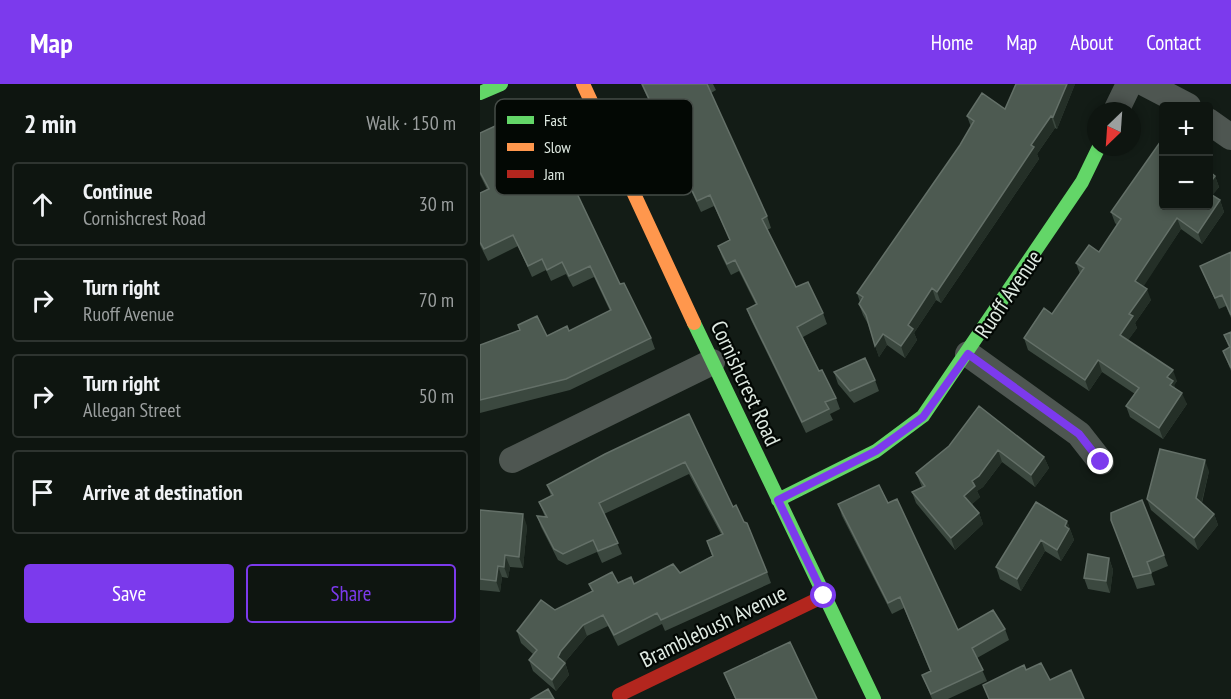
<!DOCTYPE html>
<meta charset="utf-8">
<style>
body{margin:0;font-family:"PT Sans Narrow",sans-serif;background:#1c221e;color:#f1f3f6}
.controls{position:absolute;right:18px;top:18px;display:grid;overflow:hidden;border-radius:6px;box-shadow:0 3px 9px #0003}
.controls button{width:54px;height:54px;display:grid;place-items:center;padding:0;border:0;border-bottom:2px solid #2e3430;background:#0e1510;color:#f1f3f6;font:30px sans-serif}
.compass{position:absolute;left:607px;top:18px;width:54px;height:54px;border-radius:50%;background:#0e1510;box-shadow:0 3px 9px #0003;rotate:205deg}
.stop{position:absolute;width:18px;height:18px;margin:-14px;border:4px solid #7c3aed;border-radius:50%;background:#fff}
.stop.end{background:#7c3aed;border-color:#fff;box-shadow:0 2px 6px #0008}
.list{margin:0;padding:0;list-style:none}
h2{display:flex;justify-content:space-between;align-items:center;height:78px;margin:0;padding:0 24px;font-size:26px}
h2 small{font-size:20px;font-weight:400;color:#9b9f9f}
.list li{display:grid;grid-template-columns:39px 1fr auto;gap:18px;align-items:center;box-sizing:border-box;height:84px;margin:0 12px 12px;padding:0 12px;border:2px solid #2e3430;border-radius:6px}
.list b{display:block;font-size:22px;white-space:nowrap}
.list p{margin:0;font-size:20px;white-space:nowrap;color:#9b9f9f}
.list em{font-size:20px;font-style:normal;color:#9b9f9f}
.actions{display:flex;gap:12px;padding:18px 24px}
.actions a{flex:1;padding:14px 0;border:2px solid #7c3aed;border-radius:6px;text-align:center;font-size:21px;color:#7c3aed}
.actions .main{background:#7c3aed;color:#fff}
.icon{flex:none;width:33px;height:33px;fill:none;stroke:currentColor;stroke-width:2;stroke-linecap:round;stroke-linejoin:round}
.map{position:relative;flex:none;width:751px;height:615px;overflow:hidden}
header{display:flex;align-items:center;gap:36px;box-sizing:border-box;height:84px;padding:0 30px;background:#7c3aed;color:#fff}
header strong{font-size:28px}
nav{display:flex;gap:33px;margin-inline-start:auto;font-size:21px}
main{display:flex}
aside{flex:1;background:#0e1510}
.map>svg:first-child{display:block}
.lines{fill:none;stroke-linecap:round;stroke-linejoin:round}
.street{stroke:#4e5651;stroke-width:26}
.fast{stroke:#63d668;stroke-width:14}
.slow{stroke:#ff974d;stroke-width:14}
.jam{stroke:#b3261e;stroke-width:14}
.wall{fill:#3b483f}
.shaded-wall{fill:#242f27}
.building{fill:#4d5a51;stroke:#647068;stroke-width:1.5}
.route{stroke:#7c3aed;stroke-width:8}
.labels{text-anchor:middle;stroke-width:4.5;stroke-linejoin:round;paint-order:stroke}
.street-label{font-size:22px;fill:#dfeae2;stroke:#030804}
.key{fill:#030804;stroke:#454c47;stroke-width:1.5}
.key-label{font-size:16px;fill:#dfeae2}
</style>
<header>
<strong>Map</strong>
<nav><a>Home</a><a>Map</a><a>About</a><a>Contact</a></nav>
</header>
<main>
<aside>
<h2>2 min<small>Walk · 150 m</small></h2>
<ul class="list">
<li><svg class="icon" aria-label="ahead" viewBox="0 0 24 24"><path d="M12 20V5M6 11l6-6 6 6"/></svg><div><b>Continue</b><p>Cornishcrest Road</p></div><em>30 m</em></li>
<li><svg class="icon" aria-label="right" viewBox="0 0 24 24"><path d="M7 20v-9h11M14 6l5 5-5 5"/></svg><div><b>Turn right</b><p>Ruoff Avenue</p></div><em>70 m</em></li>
<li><svg class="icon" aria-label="right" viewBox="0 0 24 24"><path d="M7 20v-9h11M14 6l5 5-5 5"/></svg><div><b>Turn right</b><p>Allegan Street</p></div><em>50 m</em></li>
<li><svg class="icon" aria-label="arrive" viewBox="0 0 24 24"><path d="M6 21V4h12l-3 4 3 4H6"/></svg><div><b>Arrive at destination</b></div></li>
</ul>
<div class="actions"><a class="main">Save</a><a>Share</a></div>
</aside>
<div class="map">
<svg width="751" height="615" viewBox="0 0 751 615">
<rect width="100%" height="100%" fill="#131c16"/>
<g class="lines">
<!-- street -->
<path class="street" d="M 666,0 L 708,22
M 636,27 L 649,0
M 728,37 L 751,53
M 488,270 L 599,350 L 621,378
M 32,376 L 232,278"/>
<!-- fast -->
<path class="fast" d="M 0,9 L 21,0
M 214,239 L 394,615
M 298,416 L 396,367 L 443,332 L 602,98 L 619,63"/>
<!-- slow -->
<path class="slow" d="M 103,0 L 214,239"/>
<!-- jam -->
<path class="jam" d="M 139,611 L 344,512"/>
</g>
<!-- wall -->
<path class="wall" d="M 161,0 L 233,0 L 236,6 L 231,9 L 287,132 L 291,144 L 287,146 L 316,203 L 343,229 L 347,240 L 323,253 L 339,287 L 356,314 L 360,325 L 350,330 L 353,336 L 326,349 L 271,236 L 267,225 L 276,221 L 259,187 L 251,191 L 242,173 L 238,162 L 250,156 L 234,122 L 221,128 Z
M 595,0 L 577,45 L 575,44 L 557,70 L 559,75 L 461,219 L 456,216 L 434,249 L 437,256 L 425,274 L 407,261 L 399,273 L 388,240 L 383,231 L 379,220 L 380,218 L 377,209 L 480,61 L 491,43 L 487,32 L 525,25 Z
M 0,49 L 140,200 L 171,254 L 175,265 L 90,306 L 0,329 L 0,261 L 40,246 L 38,241 L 67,252 L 89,247 L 130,227 L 114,193 L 93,203 L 86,190 L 71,197 L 66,186 L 52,193 L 38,162 L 8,177 L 0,161 L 0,109 L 7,105 L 0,91 Z
M 735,92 L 739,103 L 732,111 L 740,116 L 744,128 L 722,160 L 701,145 L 663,202 L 671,216 L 655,239 L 657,244 L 648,256 L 697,297 L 694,301 L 695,304 L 707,320 L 683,355 L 650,333 L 646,322 L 655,310 L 622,288 L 609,307 L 548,266 L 544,254 L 572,230 L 600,190 L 596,179 L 619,168 L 637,141 L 635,139 L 631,128 Z
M 751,168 L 751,234 L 746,222 L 739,225 L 720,182 Z
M 751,248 L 751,287 L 743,267 L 749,264 L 744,251 Z
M 354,288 L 395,296 L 399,307 L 374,319 L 358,300 Z
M 499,322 L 564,373 L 569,384 L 555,403 L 522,378 L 503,403 L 497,407 L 500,413 L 492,420 L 499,429 L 503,440 L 475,466 L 436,419 L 432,408 L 442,403 L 436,389 L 469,362 Z
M 209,330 L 253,423 L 287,488 L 291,499 L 185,547 L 182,540 L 138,562 L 128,542 L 107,552 L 85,578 L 89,591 L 76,607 L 53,587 L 49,576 L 53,570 L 41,559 L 37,547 L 75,526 L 112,508 L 109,500 L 154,500 L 200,489 L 232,472 L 227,457 L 241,450 L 209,390 L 124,430 L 142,470 L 122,479 L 117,468 L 87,481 L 78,476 L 61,443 L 57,432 L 65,433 L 59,418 L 71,412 L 67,401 Z
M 729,387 L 722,419 L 734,430 L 738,441 L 718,466 L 671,426 L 667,415 Z
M 408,419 L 478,546 L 525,545 L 529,556 L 497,574 L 507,597 L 468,615 L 452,615 L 442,591 L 450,587 L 424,524 L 412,530 L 362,432 L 358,420 Z
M 0,426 L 47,442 L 43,484 L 30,483 L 28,494 L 22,493 L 20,508 L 0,506 Z
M 631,436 L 684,471 L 688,482 L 671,489 L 675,501 L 657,505 Z
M 587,437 L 594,456 L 581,477 L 565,467 L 541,507 L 520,495 L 516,483 Z
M 629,474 L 633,486 L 630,509 L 608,505 L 604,494 Z
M 244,589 L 337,615 L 255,615 Z"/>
<!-- shaded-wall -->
<path class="shaded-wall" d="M 587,0 L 595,0 L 577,45 L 573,33 Z
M 571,32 L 575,44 L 557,70 L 559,75 L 461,219 L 457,208 L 551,61 Z
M 735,92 L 739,103 L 729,116 L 729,100 Z
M 740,116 L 744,128 L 722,160 L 718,149 Z
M 697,134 L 701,145 L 660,208 L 655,197 Z
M 452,204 L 456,216 L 434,249 L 437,256 L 425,274 L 421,262 L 428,241 Z
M 667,205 L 671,216 L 655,239 L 657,244 L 644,262 L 640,251 L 649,230 Z
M 403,250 L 407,261 L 399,273 L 395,262 Z
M 618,276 L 622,288 L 609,307 L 605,296 Z
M 693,286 L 697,297 L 694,301 L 697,308 L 694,312 L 687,293 Z
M 702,309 L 707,320 L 683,355 L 679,344 Z
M 518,366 L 522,378 L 503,403 L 497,407 L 500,413 L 489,423 L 484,412 L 492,397 Z
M 564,373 L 569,384 L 555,403 L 551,391 Z
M 725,376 L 729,387 L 720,425 L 716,414 Z
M 499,429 L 503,440 L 475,466 L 471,454 Z
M 43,430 L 47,442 L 43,484 L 39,473 Z
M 734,430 L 738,441 L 718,466 L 714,454 Z
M 587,437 L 594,456 L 581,477 L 577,466 Z
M 561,456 L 565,467 L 541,507 L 537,495 Z
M 25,471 L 30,483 L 28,494 L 24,483 Z
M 629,474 L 633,486 L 630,509 L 626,497 Z
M 18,482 L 22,493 L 20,508 L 16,497 Z
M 103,541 L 107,552 L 85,578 L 84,581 L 85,579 L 89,591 L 76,607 L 72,596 L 78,573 L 81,567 Z"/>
<!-- building -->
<path class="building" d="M 162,0 L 227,0 L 287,132 L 282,135 L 316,203 L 328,198 L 343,229 L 317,243 L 339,287 L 342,286 L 356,314 L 345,318 L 349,325 L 322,338 L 267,225 L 277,220 L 255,176 L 247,180 L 238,162 L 250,156 L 230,111 L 217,117 Z
M 536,0 L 587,0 L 573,33 L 571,32 L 551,61 L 554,63 L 457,208 L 452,204 L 428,241 L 433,245 L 421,262 L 403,250 L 395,262 L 386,231 L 379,220 L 383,213 L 377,209 L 480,61 L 494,37 L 487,32 L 502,9 L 525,25 Z
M 56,23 L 140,200 L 144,199 L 171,254 L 86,295 L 0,316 L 0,261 L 40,246 L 38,241 L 57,232 L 67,252 L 87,242 L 89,247 L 131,226 L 110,182 L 89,192 L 82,178 L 67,186 L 62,175 L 48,182 L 33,151 L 4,165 L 0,158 L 0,109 L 9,105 L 0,88 L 0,49 Z
M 684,54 L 684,122 L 729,122 L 729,109 L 740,116 L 718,149 L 697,134 L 655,197 L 667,205 L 649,230 L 653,232 L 640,251 L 693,286 L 687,293 L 693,297 L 690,301 L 702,309 L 679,344 L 646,322 L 659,304 L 618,276 L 605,296 L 544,254 L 564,224 L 572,230 L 604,184 L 596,179 L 609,161 L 619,168 L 641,135 L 631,128 L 683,54 Z
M 729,87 L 735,92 L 729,100 Z
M 751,168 L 751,231 L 742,211 L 735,214 L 720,182 Z
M 751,248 L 751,284 L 743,267 L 750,263 L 744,251 Z
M 385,274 L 395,296 L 370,307 L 354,288 Z
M 499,322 L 564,373 L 551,391 L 518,366 L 499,392 L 492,397 L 495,402 L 484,412 L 499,429 L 471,454 L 432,408 L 445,402 L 436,389 L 469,362 Z
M 209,330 L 253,423 L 256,421 L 264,438 L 267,439 L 287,488 L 181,536 L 177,529 L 134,551 L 123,531 L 103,541 L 81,567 L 78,573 L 85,579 L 72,596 L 49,576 L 57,566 L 37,547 L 61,516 L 75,526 L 113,507 L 109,500 L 132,488 L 138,499 L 151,493 L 154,500 L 193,480 L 200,489 L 233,472 L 227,457 L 243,450 L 205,378 L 119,419 L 138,459 L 118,467 L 113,456 L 83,470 L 74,465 L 57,432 L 67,433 L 59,418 L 73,411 L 67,401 L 125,370 Z
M 680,365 L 725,376 L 716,414 L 734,430 L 714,454 L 667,415 Z
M 399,401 L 408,419 L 417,415 L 478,546 L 513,526 L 525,545 L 492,564 L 503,586 L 451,610 L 442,591 L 451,587 L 420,513 L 408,519 L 358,420 Z
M 662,416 L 684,471 L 667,478 L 671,489 L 653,493 L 631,436 L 631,429 Z
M 556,418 L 587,437 L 585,442 L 589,445 L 577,466 L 561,456 L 537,495 L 516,483 Z
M 0,426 L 43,430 L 39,473 L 25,471 L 24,483 L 18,482 L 16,497 L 0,495 Z
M 608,470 L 629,474 L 626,497 L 604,494 Z
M 310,558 L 337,615 L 256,615 L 244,589 Z
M 561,579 L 570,596 L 591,586 L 604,615 L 509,615 L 503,601 L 544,581 L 546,586 Z
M 68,605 L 74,615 L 51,615 Z"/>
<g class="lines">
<!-- route -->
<path class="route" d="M 344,512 L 298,416 L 396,367 L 443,333 L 488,270 L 599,350 L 621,378"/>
</g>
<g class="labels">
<!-- street labels -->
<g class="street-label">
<text transform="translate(528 210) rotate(-56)" y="8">Ruoff Avenue</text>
<text transform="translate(266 299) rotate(65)" y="8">Cornishcrest Road</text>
<text transform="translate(233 542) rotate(-26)" y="8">Bramblebush Avenue</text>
</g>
</g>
<!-- legend -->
<rect x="15" y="15" width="198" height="96" rx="9" class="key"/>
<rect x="27" y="32" width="27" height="8" fill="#63d668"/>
<rect x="27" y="59" width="27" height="8" fill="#ff974d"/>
<rect x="27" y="86" width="27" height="8" fill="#b3261e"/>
<g class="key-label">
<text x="64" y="42">Fast</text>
<text x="64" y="69">Slow</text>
<text x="64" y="96">Jam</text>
</g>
</svg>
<div class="controls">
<button>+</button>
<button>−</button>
</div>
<svg class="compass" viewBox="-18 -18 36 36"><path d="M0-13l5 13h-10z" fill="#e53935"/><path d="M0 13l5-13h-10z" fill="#9b9f9f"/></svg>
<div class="stop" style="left:344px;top:512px"></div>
<div class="stop end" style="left:621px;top:378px"></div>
</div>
</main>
